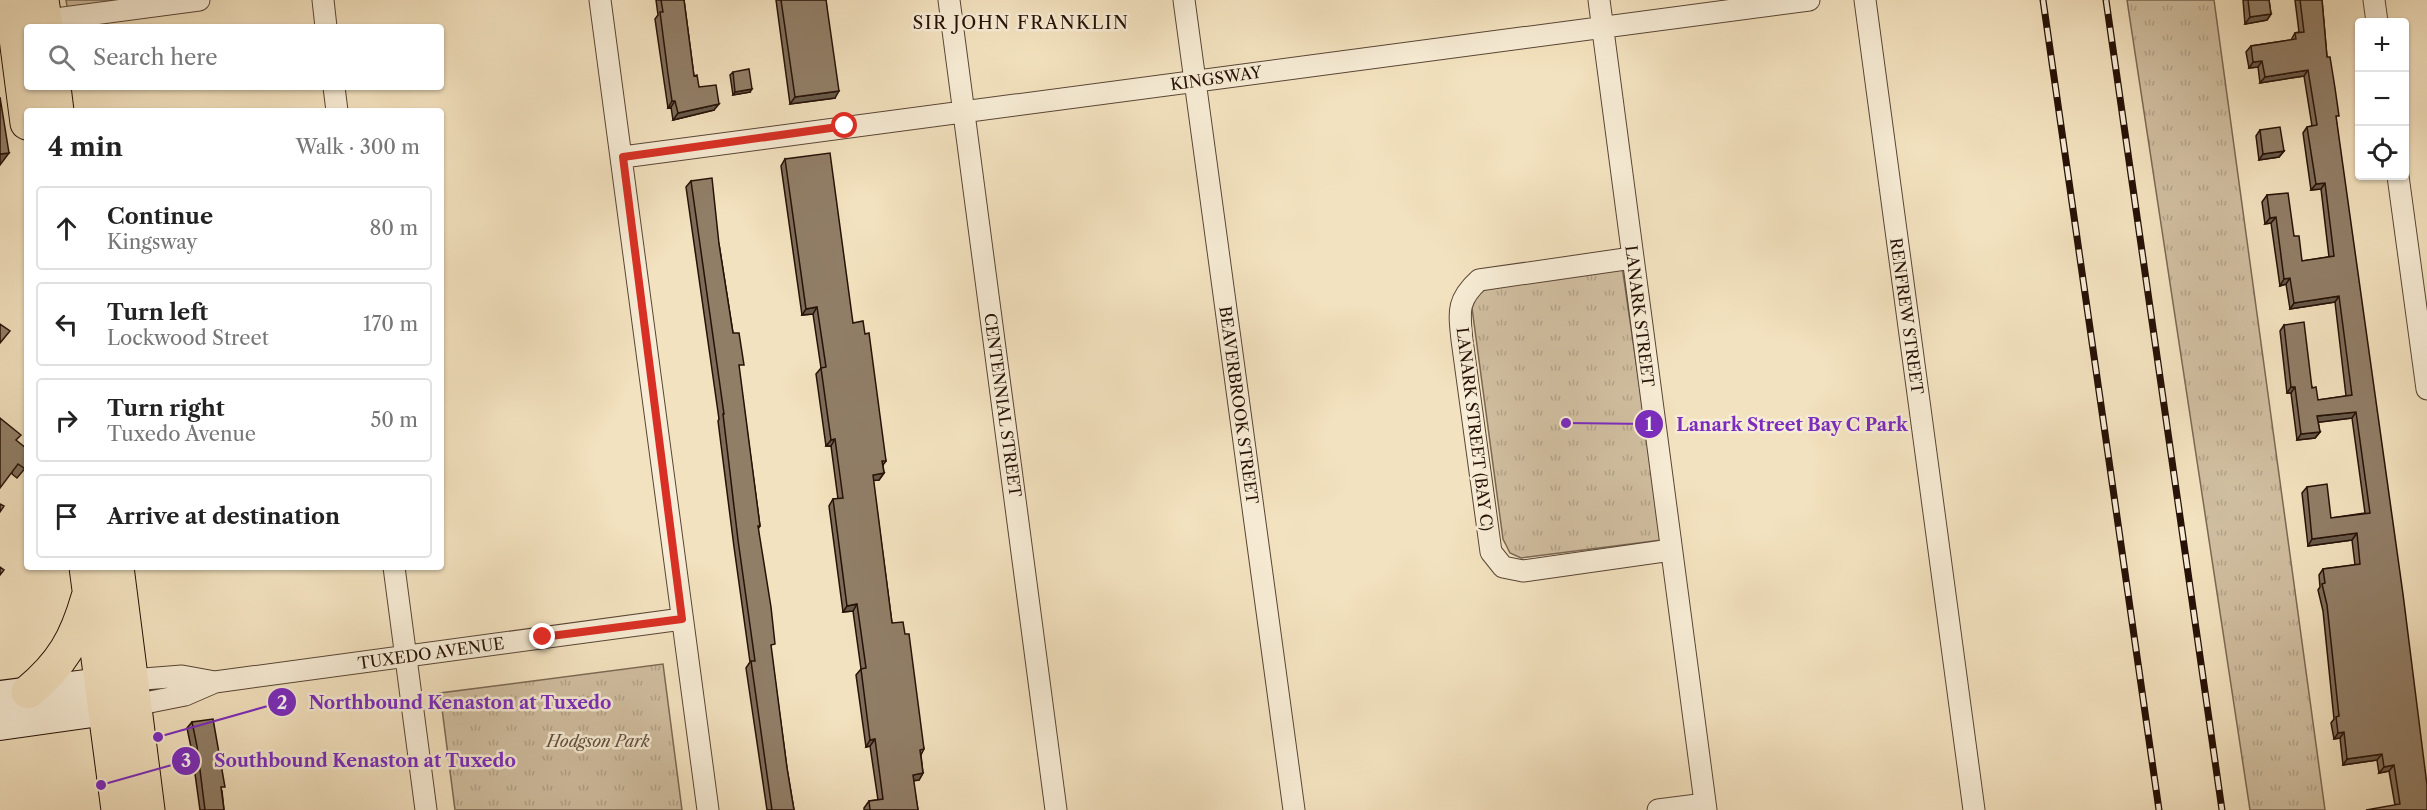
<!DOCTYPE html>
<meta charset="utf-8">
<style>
body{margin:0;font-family:"Libre Caslon Text",serif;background:#f2f2f2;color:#222}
.controls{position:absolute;right:18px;top:18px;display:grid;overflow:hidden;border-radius:6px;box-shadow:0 2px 4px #0004}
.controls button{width:54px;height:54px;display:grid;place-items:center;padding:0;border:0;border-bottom:2px solid #e0e0e0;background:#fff;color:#222;font:30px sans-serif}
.stop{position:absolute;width:18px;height:18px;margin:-14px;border:4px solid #d93025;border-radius:50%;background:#fff}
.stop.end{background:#d93025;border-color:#fff;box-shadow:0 2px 6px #0008}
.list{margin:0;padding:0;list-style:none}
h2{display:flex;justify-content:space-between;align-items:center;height:78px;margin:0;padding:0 24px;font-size:26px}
h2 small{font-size:20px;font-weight:400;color:#767676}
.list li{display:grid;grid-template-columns:39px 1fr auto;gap:18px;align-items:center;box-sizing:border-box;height:84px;margin:0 12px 12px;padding:0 12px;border:2px solid #e0e0e0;border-radius:6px}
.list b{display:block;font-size:22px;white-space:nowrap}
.list p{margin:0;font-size:20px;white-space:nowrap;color:#767676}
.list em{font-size:20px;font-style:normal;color:#767676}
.icon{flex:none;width:33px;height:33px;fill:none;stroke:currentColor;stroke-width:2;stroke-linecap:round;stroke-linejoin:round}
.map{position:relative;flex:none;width:2427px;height:810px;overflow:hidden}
.search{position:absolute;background:#fff;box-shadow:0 2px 4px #0004;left:24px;top:24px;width:420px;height:66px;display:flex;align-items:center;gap:15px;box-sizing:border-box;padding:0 21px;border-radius:6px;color:#767676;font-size:22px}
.panel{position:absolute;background:#fff;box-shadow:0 2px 4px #0004;left:24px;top:108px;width:420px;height:462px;border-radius:6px}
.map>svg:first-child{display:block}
.grass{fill:url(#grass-tufts);stroke:#7b6854;stroke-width:1.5}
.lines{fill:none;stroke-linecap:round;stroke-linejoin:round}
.street-casing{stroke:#594535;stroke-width:23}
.secondary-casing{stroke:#261107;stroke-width:32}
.primary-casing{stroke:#261107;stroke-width:35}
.street{stroke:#f7ecd5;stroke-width:21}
.secondary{stroke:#f7ecd5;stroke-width:30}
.primary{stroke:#f3e2bf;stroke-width:33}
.rail-casing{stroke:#261107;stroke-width:7}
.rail{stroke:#f7ecd5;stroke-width:4.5;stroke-dasharray:14;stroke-linecap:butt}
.wall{fill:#7d6c59;stroke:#261107;stroke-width:1.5}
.shaded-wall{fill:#665848;stroke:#261107;stroke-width:1.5}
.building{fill:#917e67;stroke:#261107;stroke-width:1.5}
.route{stroke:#d93025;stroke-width:8}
.labels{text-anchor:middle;stroke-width:5;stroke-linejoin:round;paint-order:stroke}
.street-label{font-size:16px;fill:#261107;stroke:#f7ecd5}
.park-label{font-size:16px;font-style:italic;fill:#624e3d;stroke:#f7ecd5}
.neighbourhood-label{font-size:18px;letter-spacing:1.5px;fill:#261107;stroke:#f7ecd5}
.leader{fill:none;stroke:#7b2cbf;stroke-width:2}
.callout-dot{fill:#7b2cbf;stroke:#f7ecd5;stroke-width:2}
.mark-label{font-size:18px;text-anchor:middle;font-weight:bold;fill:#fff}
.callout-label{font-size:18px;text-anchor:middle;font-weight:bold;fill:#7b2cbf;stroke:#f7ecd5;stroke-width:5;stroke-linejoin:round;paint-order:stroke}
</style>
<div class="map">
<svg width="2427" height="810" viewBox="0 0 2427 810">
<defs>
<pattern id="grass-tufts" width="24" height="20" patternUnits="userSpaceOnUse" patternTransform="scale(1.5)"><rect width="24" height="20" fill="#d0bea0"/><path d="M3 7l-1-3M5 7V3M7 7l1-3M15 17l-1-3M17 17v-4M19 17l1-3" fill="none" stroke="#b2a288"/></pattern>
</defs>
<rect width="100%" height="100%" fill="#f3e2bf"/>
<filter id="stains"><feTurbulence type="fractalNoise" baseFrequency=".00333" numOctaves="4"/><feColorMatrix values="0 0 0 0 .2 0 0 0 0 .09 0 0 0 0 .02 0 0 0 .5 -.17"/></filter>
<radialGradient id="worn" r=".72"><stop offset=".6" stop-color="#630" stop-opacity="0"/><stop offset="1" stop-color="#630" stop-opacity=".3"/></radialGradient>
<!-- grass -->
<path class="grass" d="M 66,0 L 152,0 L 68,12 Z
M 2127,0 L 2214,0 L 2325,810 L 2250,810 Z
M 1622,266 L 1662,540 L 1521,558 L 1510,553 L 1503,539 L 1472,308 L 1477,295 L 1483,290 Z
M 663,664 L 682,810 L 455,810 L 440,693 Z"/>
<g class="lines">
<!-- street casing -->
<g class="street-casing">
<path id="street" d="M 323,0 L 326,27
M 600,0 L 708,810
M 949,0 L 1056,810
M 1184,0 L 1294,810
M 1599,0 L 1706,810
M 1865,0 L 1974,810
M 2374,0 L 2377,22
M 33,22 L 199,0
M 334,87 L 337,111
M 623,157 L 1809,0
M 2398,176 L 2427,389
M 1632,258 L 1479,280 C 1457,300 1459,311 1462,340 L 1491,552 L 1503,567 L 1523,571 L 1671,550
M 394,567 L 426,810
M 131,680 L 182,676 L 215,682
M 135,705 L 185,695 L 215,682 L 682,619
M 1658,810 L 1705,804"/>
</g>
<!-- secondary casing -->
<g class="secondary-casing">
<path id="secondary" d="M 0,696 L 125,680
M 0,725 L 128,707"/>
</g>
<!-- primary casing -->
<g class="primary-casing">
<path id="primary" d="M 11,0 L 27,123
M 42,0 L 46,27
M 54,87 L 57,111
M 86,567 L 118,810
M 117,567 L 148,810
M 28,692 C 62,664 76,639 88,597"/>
</g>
<!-- street -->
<use href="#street" class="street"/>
<!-- secondary -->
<use href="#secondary" class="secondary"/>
<!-- primary -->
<use href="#primary" class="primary"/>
<!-- rail casing -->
<g class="rail-casing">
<path id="rail" d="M 2043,0 L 2159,810
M 2106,0 L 2222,810"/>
</g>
<!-- rail -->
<use href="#rail" class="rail"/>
</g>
<!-- wall -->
<path class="wall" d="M 656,0 L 684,0 L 694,76 L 699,87 L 714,110 L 673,120 L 671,107 L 668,108 L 664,81 L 655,19 L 658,15 Z
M 776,0 L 826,0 L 835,98 L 790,104 Z
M 2243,0 L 2269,0 L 2271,14 L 2267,20 L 2245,24 Z
M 2295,0 L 2322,0 L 2327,57 L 2336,119 L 2427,810 L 2395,805 L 2389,771 L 2379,773 L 2377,760 L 2343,765 L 2340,738 L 2334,739 L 2331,723 L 2334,719 L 2323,611 L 2318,590 L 2320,587 L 2319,575 L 2323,569 L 2355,565 L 2352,540 L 2308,546 L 2302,493 L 2307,487 L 2331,518 L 2365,513 L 2352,418 L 2318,422 L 2320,432 L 2315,438 L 2297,440 L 2291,393 L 2287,393 L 2280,331 L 2284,325 L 2318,400 L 2346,396 L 2335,302 L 2290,309 L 2286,284 L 2280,286 L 2271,223 L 2265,224 L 2262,202 L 2267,195 L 2294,236 L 2302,261 L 2329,257 L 2321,189 L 2311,190 L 2303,133 L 2307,127 L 2312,126 L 2304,76 L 2260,83 L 2258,67 L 2249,68 L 2246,52 L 2251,46 L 2291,40 L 2295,33 L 2299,32 Z
M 733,72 L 750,92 L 733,95 L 730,75 Z
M 2260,130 L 2284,151 L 2279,157 L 2259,160 L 2256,136 Z
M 785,159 L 853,323 L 886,461 L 883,465 L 884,473 L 879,480 L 873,480 L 892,623 L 924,749 L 921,755 L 923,773 L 919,780 L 913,781 L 918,810 L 864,810 L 864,808 L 869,801 L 878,800 L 870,746 L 866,747 L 856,675 L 861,669 L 853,611 L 843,612 L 829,506 L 833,499 L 838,499 L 831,446 L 826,446 L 816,374 L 821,368 L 813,314 L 802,315 L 781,166 Z
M 691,181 L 719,244 L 739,371 L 760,526 L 758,529 L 771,650 L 787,768 L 794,810 L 767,810 L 746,668 L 750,662 L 734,547 L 718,421 L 719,419 L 686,187 Z
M 16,441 L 27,449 L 27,466 L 17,478 L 12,474 Z
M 192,722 L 222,791 L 224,810 L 200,810 L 192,752 L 187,728 Z"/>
<!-- shaded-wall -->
<path class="shaded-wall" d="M 2271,14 L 2267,20 L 2245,24 L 2250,17 Z
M 2262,61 L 2258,67 L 2249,68 L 2253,62 Z
M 2308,70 L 2304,76 L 2260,83 L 2265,77 Z
M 752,89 L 750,92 L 733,95 L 735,92 Z
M 839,91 L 835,98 L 790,104 L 795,97 Z
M 672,101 L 675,101 L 671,107 L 668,108 Z
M 719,104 L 714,110 L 673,120 L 678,113 Z
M 2284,151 L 2279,157 L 2259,160 L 2263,154 Z
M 9,153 L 0,165 L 0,154 Z
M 2325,183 L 2321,189 L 2311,190 L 2316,184 Z
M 2276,217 L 2271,223 L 2265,224 L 2270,218 Z
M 2290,278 L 2286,284 L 2280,286 L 2284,279 Z
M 2339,296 L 2335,302 L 2290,309 L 2294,303 Z
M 817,307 L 813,314 L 802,315 L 806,309 Z
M 2291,387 L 2295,387 L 2291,393 L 2287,393 Z
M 2356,412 L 2352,418 L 2313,423 L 2317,416 Z
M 2320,432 L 2315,438 L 2297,440 L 2301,434 Z
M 835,439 L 831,446 L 826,446 L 831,440 Z
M 884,473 L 879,480 L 868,481 L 873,475 Z
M 2357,533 L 2352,540 L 2308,546 L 2312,539 Z
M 857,604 L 853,611 L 843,612 L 847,606 Z
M 2344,732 L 2340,738 L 2334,739 L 2338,733 Z
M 875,739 L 870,746 L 866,747 L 870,740 Z
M 2382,754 L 2377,760 L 2343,765 L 2347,759 Z
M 2394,765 L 2389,771 L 2379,773 L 2384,767 Z
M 923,773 L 919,780 L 908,781 L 913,775 Z"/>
<!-- building -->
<path class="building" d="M 661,0 L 684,0 L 694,76 L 697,75 L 699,87 L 716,85 L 719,104 L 678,113 L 675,101 L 672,101 L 668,74 L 660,12 L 663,12 Z
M 781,0 L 826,0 L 839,91 L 795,97 Z
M 2248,0 L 2269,0 L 2271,14 L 2250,17 Z
M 2300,0 L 2322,0 L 2327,57 L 2330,57 L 2335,88 L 2339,116 L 2336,116 L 2403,594 L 2427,785 L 2427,810 L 2366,810 L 2400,804 L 2394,765 L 2384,767 L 2382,754 L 2347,759 L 2344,732 L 2338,733 L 2336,717 L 2339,716 L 2327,605 L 2322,584 L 2325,583 L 2323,569 L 2360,564 L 2357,533 L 2312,539 L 2307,487 L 2327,484 L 2331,518 L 2370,513 L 2356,412 L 2317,416 L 2320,432 L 2301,434 L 2295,387 L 2291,387 L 2284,325 L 2304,322 L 2312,388 L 2316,387 L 2318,400 L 2352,395 L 2339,296 L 2294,303 L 2290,278 L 2284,279 L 2276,217 L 2270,218 L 2267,195 L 2288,193 L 2294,236 L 2299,236 L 2302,261 L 2334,256 L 2325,183 L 2316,184 L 2307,127 L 2317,125 L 2308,70 L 2265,77 L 2262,61 L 2253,62 L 2251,46 L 2296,39 L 2295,33 L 2304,32 Z
M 749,69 L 752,89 L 735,92 L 733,72 Z
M 0,97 L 9,153 L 0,154 Z
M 2280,127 L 2284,151 L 2263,154 L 2260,130 Z
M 830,153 L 853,323 L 863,321 L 865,334 L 869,333 L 886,461 L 882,461 L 884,473 L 873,475 L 892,623 L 903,622 L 905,634 L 909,634 L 924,749 L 920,750 L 923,773 L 913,775 L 918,810 L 870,810 L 869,801 L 883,799 L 875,739 L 870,740 L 861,669 L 866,668 L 857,604 L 847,606 L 833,499 L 843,498 L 835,439 L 831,440 L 821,368 L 826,367 L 817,307 L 806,309 L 785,159 Z
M 712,178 L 719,244 L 733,333 L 739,333 L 744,365 L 739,365 L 760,526 L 758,526 L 771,607 L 775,644 L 771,645 L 787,768 L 794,810 L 772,810 L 751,661 L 755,661 L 738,540 L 723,414 L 724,414 L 691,181 Z
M 0,324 L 10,331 L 0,343 Z
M 0,418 L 21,435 L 16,440 L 27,449 L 27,465 L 24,468 L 18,464 L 0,488 Z
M 0,504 L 4,506 L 0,512 Z
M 0,567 L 4,570 L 0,575 Z
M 213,719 L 225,787 L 221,787 L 224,810 L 205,810 L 197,746 L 192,722 Z"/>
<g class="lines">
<!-- route -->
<path class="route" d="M 543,637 L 682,619 L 623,157 L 845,126"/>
</g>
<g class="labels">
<!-- street labels -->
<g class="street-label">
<text transform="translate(1216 78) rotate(-8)" y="6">KINGSWAY</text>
<text transform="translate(1640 316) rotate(83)" y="6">LANARK STREET</text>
<text transform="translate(1907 316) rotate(82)" y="6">RENFREW STREET</text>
<text transform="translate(1003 405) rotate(82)" y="6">CENTENNIAL STREET</text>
<text transform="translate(1239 405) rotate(82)" y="6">BEAVERBROOK STREET</text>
<text transform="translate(1475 429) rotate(83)" y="6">LANARK STREET (BAY C)</text>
<text transform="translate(431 653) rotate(-8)" y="6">TUXEDO AVENUE</text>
</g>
<!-- park labels -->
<g class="park-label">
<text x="598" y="747">Hodgson Park</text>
</g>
<!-- neighbourhood labels -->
<g class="neighbourhood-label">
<text x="1021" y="29">SIR JOHN FRANKLIN</text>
</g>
</g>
<!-- callouts -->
<path class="leader" d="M1566 423L1649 424M158 737L282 702M101 785L186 761"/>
<g class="callout-dot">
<circle cx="1566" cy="423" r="6"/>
<circle cx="158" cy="737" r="6"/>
<circle cx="101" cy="785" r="6"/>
<circle cx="1649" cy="424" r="15"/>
<circle cx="282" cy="702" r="15"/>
<circle cx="186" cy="761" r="15"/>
</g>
<g class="mark-label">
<text x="1649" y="431">1</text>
<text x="282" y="709">2</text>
<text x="186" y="767">3</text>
</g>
<g class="callout-label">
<text x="1792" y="431">Lanark Street Bay C Park</text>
<text x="460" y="709">Northbound Kenaston at Tuxedo</text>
<text x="365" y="767">Southbound Kenaston at Tuxedo</text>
</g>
<rect width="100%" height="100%" filter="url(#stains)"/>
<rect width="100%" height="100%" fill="url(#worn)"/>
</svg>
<div class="controls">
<button>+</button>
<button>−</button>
<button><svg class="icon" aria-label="locate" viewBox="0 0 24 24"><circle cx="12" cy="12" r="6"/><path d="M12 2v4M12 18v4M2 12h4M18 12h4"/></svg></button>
</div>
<div class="stop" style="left:845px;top:126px"></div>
<div class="stop end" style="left:543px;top:637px"></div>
<div class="search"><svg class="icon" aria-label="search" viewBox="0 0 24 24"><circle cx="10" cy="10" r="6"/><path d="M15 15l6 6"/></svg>Search here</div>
<section class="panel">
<h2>4 min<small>Walk · 300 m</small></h2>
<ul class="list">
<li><svg class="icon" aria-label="ahead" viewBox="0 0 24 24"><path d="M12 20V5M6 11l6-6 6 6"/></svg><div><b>Continue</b><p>Kingsway</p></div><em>80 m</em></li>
<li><svg class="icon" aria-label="left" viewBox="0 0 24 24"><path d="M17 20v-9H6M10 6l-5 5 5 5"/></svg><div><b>Turn left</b><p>Lockwood Street</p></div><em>170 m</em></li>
<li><svg class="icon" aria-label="right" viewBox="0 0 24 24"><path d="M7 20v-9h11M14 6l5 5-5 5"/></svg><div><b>Turn right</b><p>Tuxedo Avenue</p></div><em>50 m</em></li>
<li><svg class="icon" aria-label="arrive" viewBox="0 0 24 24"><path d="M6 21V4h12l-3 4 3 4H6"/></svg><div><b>Arrive at destination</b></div></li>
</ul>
</section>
</div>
